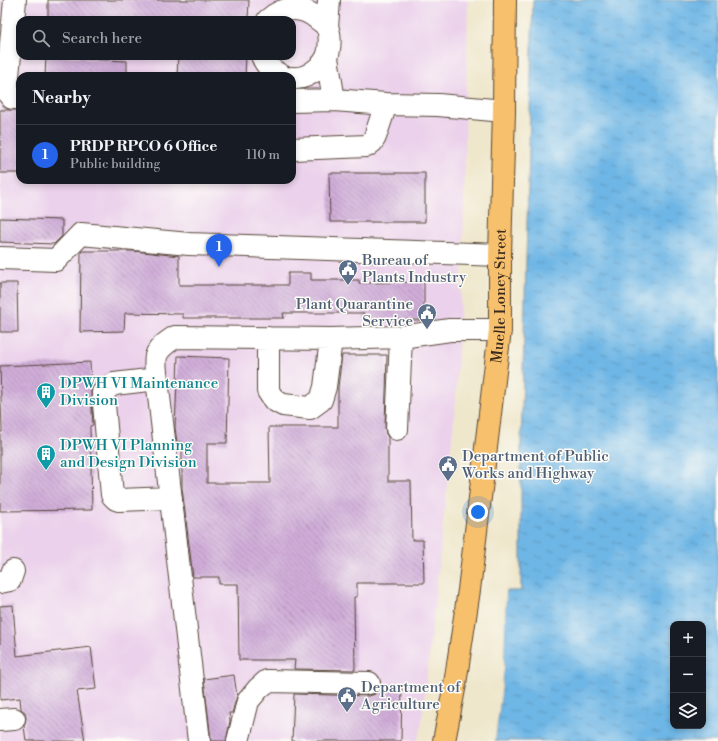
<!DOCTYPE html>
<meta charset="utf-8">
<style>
body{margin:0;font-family:"Libre Bodoni",serif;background:#242831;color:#f1f3f6}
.controls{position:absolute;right:12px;bottom:12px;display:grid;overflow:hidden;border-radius:8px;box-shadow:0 2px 6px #0003}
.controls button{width:36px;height:36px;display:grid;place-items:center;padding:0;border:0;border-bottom:1px solid #363941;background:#171b24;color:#f1f3f6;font:20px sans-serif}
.you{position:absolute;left:478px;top:512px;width:14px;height:14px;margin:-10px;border:3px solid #fff;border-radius:50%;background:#1a73e8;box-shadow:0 0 0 6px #1a73e833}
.badge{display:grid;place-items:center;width:26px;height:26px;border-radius:50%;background:#2563eb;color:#fff;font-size:13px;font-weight:700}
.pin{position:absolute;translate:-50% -33px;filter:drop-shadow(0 1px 2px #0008)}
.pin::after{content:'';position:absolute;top:21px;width:14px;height:12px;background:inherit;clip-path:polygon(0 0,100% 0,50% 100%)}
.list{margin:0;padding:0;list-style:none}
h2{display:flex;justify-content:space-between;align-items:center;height:52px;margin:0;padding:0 16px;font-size:17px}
h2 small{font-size:13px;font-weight:400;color:#9ea1a6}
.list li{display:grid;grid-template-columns:26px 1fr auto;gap:12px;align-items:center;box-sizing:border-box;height:60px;padding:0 16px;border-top:1px solid #363941}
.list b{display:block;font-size:15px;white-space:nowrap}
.list p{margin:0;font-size:13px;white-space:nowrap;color:#9ea1a6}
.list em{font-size:13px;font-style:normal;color:#9ea1a6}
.icon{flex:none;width:22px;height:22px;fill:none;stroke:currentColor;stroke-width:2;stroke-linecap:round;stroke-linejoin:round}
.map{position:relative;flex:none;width:718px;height:741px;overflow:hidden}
.search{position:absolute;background:#171b24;box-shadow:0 2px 6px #0003;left:16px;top:16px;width:280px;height:44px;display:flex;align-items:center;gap:10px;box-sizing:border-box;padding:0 14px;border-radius:12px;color:#9ea1a6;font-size:15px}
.panel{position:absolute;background:#171b24;box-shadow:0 2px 6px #0003;left:16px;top:72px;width:280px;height:112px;border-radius:12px}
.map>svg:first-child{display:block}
.built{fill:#ebd1eb;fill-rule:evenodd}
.water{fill:url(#water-ripples);stroke:#547082;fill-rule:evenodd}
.pier{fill:#efe7cc}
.building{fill:url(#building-back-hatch)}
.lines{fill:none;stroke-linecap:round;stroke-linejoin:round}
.minor-casing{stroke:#564638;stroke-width:24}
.major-casing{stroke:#564638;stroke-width:24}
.minor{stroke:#fff;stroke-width:22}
.major{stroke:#f7c06c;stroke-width:22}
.labels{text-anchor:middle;stroke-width:3;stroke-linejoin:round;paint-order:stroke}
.service-label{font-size:15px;fill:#4e5e75;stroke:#fdfcf7;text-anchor:start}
.street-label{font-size:15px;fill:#3b2a1e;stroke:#fdfcf7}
.culture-label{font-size:15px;fill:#0d838f;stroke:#fdfcf7;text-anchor:start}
</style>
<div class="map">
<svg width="718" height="741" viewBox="0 0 718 741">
<defs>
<pattern id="water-ripples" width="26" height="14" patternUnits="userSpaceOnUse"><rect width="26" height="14" fill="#6eb6e5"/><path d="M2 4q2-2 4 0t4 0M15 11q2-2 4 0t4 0" fill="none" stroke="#5c94b9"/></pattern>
<pattern id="building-back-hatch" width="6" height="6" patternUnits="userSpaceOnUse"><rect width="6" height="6" fill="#d0add9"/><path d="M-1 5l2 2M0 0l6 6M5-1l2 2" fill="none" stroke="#aa8daf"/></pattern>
</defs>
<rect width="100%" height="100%" fill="#fdfcf7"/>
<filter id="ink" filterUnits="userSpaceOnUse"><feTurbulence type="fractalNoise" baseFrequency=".025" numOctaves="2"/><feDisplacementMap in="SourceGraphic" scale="8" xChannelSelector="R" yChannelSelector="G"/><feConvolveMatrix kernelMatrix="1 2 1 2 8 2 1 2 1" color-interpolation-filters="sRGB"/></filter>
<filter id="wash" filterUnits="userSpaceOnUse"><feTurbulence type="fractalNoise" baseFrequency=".012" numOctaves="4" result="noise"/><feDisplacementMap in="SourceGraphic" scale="16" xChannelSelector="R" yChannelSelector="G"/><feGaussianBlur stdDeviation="0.9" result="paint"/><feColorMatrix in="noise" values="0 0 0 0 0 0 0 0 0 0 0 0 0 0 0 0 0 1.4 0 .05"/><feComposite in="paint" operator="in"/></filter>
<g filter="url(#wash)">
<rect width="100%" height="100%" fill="#efe7cc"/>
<!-- built -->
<path class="built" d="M 0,0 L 468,0 L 463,245 L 455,411 L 421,729 L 417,741 L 0,741 ZM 20,20 L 292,20 L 292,56 L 20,56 ZM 20,76 L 292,76 L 292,180 L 20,180 Z"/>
<!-- water -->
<path class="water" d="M 533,0 L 718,0 L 718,741 L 495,741 L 504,669 L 506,591 L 521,591 L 521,447 ZM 673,624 L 703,624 L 703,726 L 673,726 Z"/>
<!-- pier -->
<path class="pier" d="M 504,591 L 506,591 L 504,669 L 495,741 L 493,741 L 502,669 Z"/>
<g id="blocks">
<!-- building -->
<path class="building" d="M 48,0 L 249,0 L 248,20 L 48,20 Z
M 46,56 L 85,56 L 84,59 L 127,61 L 127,76 L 45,76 Z
M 178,56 L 246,56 L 245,76 L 177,76 Z
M 0,110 L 20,110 L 20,173 L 0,173 Z
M 329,173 L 425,173 L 425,222 L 330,222 Z
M 0,218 L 62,220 L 62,236 L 54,244 L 0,242 Z
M 82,251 L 134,251 L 179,256 L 179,285 L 288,285 L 288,273 L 311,273 L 311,280 L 359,280 L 359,283 L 424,282 L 424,320 L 364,320 L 364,313 L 283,313 L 284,318 L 183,318 L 183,314 L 125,313 L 124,331 L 80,332 L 81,253 Z
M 0,283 L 17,283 L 18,332 L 0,332 Z
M 342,355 L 387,355 L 385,428 L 386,434 L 388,437 L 388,481 L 411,481 L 412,540 L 423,540 L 424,583 L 357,583 L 357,597 L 354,597 L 355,670 L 294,669 L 295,660 L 239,660 L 238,584 L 219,584 L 219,577 L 193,577 L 182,488 L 182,442 L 177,442 L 175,428 L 178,356 L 229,358 L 227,443 L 207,443 L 207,483 L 270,483 L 269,427 L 338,427 L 338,387 Z
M 90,362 L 91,388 L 91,394 L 93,425 L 90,426 L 92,510 L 0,511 L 0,432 L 2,432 L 0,366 Z
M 13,605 L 17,656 L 91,647 L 96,689 L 77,691 L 85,741 L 26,741 L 24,726 L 25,724 L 26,718 L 25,712 L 21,709 L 20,698 L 0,700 L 0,606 Z
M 234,675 L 237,696 L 232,713 L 229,713 L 230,721 L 226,741 L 211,741 L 204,679 Z
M 381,686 L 402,686 L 401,741 L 292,741 L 294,694 L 369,696 L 375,694 L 379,690 Z"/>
</g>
</g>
<g filter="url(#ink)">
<use href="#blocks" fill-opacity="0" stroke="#564638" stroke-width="1"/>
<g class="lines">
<!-- minor casing -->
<g class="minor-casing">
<path id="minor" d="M 15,0 L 7,87 L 8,93 L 12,98 L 20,98
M 268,20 C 284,6 302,5 318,19 C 321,21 325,24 327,27 C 331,34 330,50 327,57 C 325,62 321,66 317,69 C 310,75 301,79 292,78
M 327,28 L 329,0
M 262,56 C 266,66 273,72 282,76
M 327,58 L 334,100
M 292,101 L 334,100 L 386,104 L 438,105 L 504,111
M 292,149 L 367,146 L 372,142 L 375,137 L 386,104
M 0,258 L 56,260 L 81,234 L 189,244 L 500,255
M 268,338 L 268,391 L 274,400 L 283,405 L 310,408 L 321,400 L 325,387 L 331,339
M 157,379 L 114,384 L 109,387 L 103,393 L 112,495 L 116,499 L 119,500 L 171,498
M 397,429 L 401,337
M 0,582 L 10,580 L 13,571
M 0,720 L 14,719
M 199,741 L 157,379 C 156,373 155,361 156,356 C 159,347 168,342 175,337 L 331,339 L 401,337 L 450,330 L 500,330
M 238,741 L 248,701 L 258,689 L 267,681 L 369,683"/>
</g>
<!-- major casing -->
<g class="major-casing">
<g id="major">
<path id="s1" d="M 444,741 L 455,684 L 469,590 L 500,330 L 500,255 L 504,111 L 505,0"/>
</g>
</g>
<!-- minor -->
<use href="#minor" class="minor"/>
<!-- major -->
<use href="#major" class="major"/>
</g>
</g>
<!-- icons -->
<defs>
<g id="civic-pin" transform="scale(1)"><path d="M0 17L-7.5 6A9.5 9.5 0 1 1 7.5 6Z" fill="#5c6f8a" stroke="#fdfcf7"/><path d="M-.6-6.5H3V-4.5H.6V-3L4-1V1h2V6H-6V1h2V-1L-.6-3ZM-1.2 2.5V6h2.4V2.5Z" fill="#fff"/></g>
<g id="building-pin" transform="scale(1)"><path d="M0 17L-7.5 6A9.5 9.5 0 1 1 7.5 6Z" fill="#0f9aa8" stroke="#fdfcf7"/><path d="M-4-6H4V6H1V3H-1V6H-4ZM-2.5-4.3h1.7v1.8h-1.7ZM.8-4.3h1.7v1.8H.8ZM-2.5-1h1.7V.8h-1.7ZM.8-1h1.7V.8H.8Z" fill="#fff"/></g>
</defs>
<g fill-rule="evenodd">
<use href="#civic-pin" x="348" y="269"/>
<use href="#civic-pin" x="427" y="313"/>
<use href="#building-pin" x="46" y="392"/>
<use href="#building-pin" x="46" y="454"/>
<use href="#civic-pin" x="448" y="465"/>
<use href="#civic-pin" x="347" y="696"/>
</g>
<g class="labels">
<!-- service labels -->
<g class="service-label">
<text x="362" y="265">Bureau of<tspan x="362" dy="17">Plants Industry</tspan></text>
<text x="413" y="309" text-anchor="end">Plant Quarantine<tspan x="413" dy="17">Service</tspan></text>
<text x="462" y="461">Department of Public<tspan x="462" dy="17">Works and Highway</tspan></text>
<text x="361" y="692">Department of<tspan x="361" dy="17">Agriculture</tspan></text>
</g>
<!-- street labels -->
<g class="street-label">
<text dy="5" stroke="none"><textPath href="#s1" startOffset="449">Muelle Loney Street</textPath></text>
</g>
<!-- culture labels -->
<g class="culture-label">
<text x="60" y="388">DPWH VI Maintenance<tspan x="60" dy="17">Division</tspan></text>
<text x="60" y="450">DPWH VI Planning<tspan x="60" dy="17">and Design Division</tspan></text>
</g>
</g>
</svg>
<div class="controls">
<button>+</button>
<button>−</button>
<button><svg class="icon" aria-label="layers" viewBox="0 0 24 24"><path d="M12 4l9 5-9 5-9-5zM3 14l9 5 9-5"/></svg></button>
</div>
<div class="you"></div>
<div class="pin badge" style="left:219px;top:267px">1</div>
<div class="search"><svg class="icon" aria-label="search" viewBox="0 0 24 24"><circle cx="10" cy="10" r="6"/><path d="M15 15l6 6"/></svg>Search here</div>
<section class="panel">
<h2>Nearby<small></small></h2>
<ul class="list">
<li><span class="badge">1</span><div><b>PRDP RPCO 6 Office</b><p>Public building</p></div><em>110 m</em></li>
</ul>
</section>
</div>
